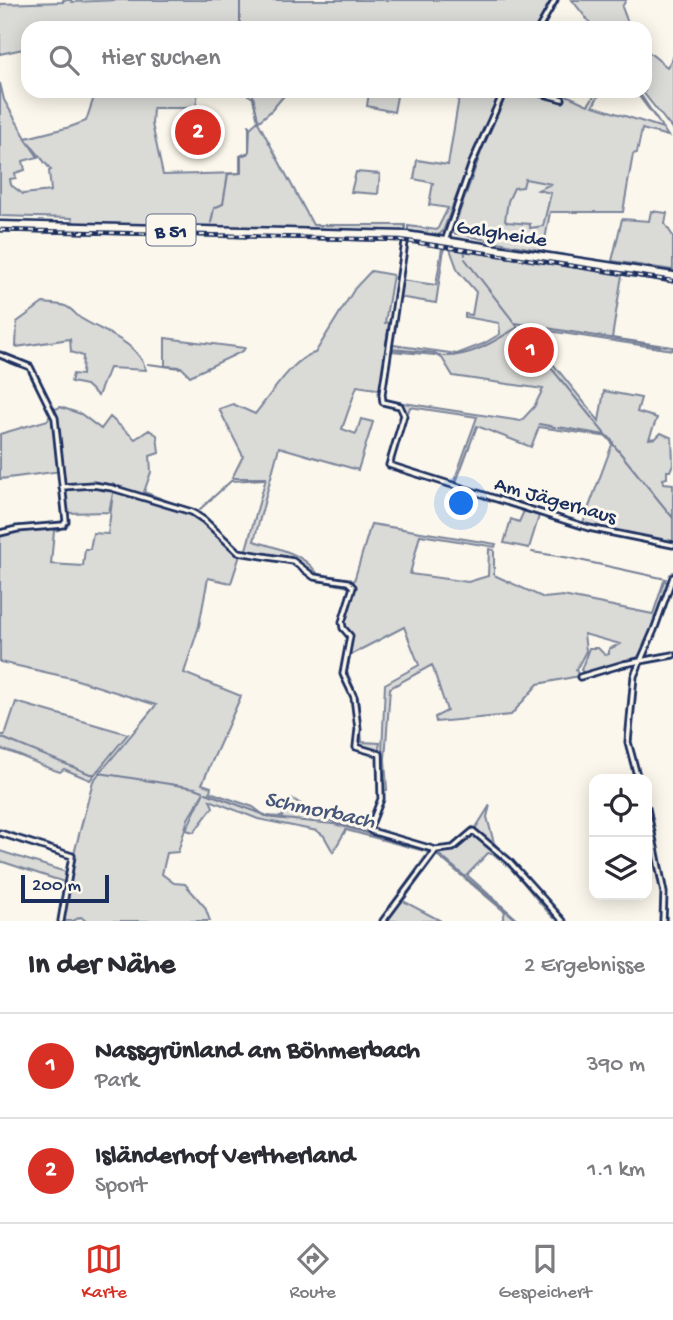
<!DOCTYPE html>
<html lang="de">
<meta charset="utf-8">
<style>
body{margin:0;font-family:"Gochi Hand",sans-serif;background:#f7f7f7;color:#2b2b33}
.controls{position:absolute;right:21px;bottom:21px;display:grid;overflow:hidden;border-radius:14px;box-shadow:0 4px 18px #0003}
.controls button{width:63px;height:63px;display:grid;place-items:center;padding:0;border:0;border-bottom:2px solid #e1e1e2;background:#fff;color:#2b2b33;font:35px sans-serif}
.scale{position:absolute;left:21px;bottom:18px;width:88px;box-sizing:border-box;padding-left:7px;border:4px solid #1b2f5e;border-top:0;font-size:19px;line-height:24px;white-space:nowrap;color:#1b2f5e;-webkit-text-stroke:5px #fbf7ec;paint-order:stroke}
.you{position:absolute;left:462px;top:504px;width:24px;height:24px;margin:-18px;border:5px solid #fff;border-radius:50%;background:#1a73e8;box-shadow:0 0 0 10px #1a73e833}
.badge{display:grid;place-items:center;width:46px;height:46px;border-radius:50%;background:#d93025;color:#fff;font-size:23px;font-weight:700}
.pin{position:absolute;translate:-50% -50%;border:4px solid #fff;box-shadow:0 2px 7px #0006}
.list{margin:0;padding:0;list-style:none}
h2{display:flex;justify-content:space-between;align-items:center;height:91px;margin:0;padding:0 28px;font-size:30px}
h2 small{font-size:23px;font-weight:400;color:#7c7c81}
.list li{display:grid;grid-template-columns:46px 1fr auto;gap:21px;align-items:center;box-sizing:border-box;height:105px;padding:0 28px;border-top:2px solid #e1e1e2}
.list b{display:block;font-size:26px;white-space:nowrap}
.list p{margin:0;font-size:23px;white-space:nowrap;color:#7c7c81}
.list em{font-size:23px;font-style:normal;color:#7c7c81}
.icon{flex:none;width:38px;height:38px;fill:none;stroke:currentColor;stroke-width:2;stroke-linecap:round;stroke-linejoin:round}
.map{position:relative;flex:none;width:673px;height:921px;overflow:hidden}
.search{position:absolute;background:#fff;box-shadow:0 4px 18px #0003;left:21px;right:21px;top:21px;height:77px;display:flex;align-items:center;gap:18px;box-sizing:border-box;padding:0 24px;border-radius:21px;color:#7c7c81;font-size:26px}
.sheet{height:301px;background:#fff}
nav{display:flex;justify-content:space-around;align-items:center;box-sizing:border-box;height:98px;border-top:2px solid #e1e1e2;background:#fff;font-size:19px;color:#7c7c81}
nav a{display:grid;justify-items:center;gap:4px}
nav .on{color:#d93025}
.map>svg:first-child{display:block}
.built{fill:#eae8e2}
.green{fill:#dadad7;stroke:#7a849a;stroke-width:2;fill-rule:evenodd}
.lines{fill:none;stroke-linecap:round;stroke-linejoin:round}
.stream{stroke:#747e96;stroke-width:2}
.street-casing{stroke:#1b2f5e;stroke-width:9}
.primary-casing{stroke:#1b2f5e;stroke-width:13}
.street{stroke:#fbf7ec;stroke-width:3.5}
.primary{stroke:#fbf7ec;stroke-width:8}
.rail-casing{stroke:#1b2f5e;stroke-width:4.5}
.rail{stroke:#fbf7ec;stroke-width:2;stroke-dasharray:5;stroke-linecap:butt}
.labels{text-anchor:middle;stroke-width:6;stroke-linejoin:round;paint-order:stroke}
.shield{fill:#fbf7ec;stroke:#5e6b89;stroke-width:2}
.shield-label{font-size:19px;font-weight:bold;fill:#1b2f5e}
.street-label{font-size:21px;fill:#1b2f5e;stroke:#fbf7ec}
.water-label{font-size:23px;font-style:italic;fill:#47577a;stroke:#fbf7ec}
</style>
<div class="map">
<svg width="673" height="921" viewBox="0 0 673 921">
<rect width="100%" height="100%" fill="#fbf7ec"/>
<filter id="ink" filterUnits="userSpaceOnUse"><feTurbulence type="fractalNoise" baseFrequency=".0143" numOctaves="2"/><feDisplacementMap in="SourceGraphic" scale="14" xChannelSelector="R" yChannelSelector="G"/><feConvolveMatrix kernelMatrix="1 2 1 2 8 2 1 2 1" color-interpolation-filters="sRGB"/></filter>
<g filter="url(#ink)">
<!-- built -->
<path class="built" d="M 525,179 L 552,184 L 539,191 L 551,192 L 543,226 L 530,228 L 530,224 L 507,222 L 505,220 L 508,201 L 514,187 Z"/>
<!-- green -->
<path class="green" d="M 63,0 L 71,0 L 72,2 L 118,0 L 554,0 L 537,28 L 116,28 L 116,26 L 28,28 L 28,48 L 0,54 L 0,4 L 63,2 Z
M 572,0 L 626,0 L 622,7 L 630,28 L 594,28 Z
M 645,49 L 667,67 L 673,57 L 673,130 L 642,91 L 645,91 Z
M 0,83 L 4,100 L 26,138 L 70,127 L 86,121 L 96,91 L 198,91 L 196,108 L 153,108 L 152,124 L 163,175 L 240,173 L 240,156 L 249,152 L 250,128 L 258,121 L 252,91 L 288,91 L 271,111 L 258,122 L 313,225 L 405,225 L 405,232 L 79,224 L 73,222 L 72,218 L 0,216 ZM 25,138 L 51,170 L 49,171 L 51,191 L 23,194 L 11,185 L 10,179 L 16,178 L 15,173 L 25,170 L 23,161 L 38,157 Z
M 369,91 L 398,91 L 394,112 L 367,106 Z
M 460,91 L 501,91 L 474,150 L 443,231 L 439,235 L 408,231 L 408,226 L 437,230 L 448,208 L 429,205 L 433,183 L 414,179 L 417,160 L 448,165 Z
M 508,91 L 568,91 L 566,95 L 588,105 L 597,91 L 601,91 L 593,106 L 663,128 L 635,91 L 638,91 L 668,136 L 642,129 L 637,153 L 633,154 L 623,212 L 550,212 L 543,251 L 452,233 L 484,144 ZM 525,179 L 551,184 L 538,190 L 551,193 L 543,226 L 530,228 L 530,224 L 507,222 L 505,220 L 508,201 L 514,188 L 523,187 Z
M 356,172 L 380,174 L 378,194 L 351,192 Z
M 651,211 L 667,213 L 665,224 L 673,236 L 673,270 L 612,261 L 622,219 L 649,221 Z
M 442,248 L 444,249 L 436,303 L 398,297 L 402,280 L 436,285 Z
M 450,249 L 622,275 L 612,338 L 673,347 L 673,350 L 523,327 L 599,421 L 604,391 L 641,398 L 637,412 L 657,418 L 649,439 L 656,438 L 661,433 L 672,438 L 673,464 L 670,471 L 667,471 L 667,478 L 663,479 L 664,483 L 673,484 L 673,543 L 583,523 L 613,442 L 609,437 L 539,427 L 531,447 L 477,426 L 455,485 L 453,484 L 477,417 L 410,407 L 391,464 L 404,410 L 400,405 L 384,400 L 521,421 L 534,407 L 543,389 L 453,376 L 442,358 L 435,355 L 392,351 L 393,345 L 457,354 L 483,344 L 500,334 L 499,323 L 465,317 L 465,314 L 472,315 L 476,292 L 458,271 Z
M 371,271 L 393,275 L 385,323 L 390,322 L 386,343 L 389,343 L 383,390 L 357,386 L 342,429 L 356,434 L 361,419 L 373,422 L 358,470 L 279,447 L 254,541 C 280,549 307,554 321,579 L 348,583 L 354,581 L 371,524 L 496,544 L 495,547 L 420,535 L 410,574 L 468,582 L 488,576 L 489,549 L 494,550 L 494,575 L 544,598 L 563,596 L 653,614 L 664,581 L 669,582 L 650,638 L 638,657 L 604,669 L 584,673 L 581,670 L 589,648 L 598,648 L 605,655 L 609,654 L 609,649 L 620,644 L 584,634 L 586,651 L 576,670 L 579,676 L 538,684 L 511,715 L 436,722 L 435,717 L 447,711 L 432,665 L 390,688 L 385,759 L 387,790 L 384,791 L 382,753 L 385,684 L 419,665 L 404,627 L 350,655 L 347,672 L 358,698 L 362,742 L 380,743 L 378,752 L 357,745 L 355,697 L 344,674 L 351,635 L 344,628 L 343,622 L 354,590 L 349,587 L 319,581 L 294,564 L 245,553 L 266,478 L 232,478 L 243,456 L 219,409 L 233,404 L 255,414 C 269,397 294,357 315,353 L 355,288 Z
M 43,303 C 50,304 58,304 65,306 C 72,308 76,316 82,319 C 105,333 138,342 146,370 L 109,368 L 98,396 L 86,385 L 71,382 L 73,374 L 82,375 L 83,356 L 71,352 L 70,339 L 16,347 L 17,322 Z
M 165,338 L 245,348 L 243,351 L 190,376 L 181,367 L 165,366 Z
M 60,407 L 81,414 L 101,429 L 110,417 L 135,439 L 149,430 L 157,435 L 159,453 L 150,456 L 151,472 L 144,492 L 197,512 L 241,552 L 231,583 L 208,578 L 199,626 L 184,673 L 241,696 L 202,784 L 211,787 L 210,792 L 253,807 L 265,816 L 282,817 L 289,800 L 293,799 L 323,818 L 343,825 L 429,850 L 428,852 L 346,830 L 333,852 L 324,836 L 317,831 L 258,819 L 210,800 L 213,807 L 194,832 L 186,830 L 204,792 L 188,819 L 178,852 L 167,853 L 162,874 L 174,883 L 185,884 L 205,907 L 210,921 L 86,921 L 81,917 L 73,921 L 58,921 L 64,882 L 0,861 L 0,851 L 69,873 L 93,781 L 156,705 L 71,678 L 0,662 L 0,535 L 20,530 L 59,526 L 59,530 L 54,531 L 51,564 L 83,566 L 85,549 L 90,549 L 93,533 L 108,534 L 113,493 L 109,512 L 66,513 L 61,471 L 0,479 L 0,434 L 48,420 L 51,411 Z
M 524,511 L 539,516 L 529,548 L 504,543 L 511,519 L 519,522 Z
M 16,702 L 128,734 L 90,780 L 64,769 L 60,772 C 39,766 21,754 0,749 L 0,735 L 5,735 Z
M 490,805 L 487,817 L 494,843 L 556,915 L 554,918 C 537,903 507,856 488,853 L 467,875 L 519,921 L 502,921 L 505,912 L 437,855 L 403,901 L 441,921 L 387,921 L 437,851 L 459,845 L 475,829 Z"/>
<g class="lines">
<!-- stream -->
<path class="stream" d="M 240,0 L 240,28
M 245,93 L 253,98 L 258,120
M 211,223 L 214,208 L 223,204 L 228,174 L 241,173 L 241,156 L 249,153 L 249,125
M 464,250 L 465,255
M 465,259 L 520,330
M 515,323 L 660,346
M 522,332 L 673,518
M 391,349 L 435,353 L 440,356
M 443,356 C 472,357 494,341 518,327
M 148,364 L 180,368
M 539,424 L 555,427
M 558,427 L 605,435
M 198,511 L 231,481 L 264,479
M 532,552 L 570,558 L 666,579
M 669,580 L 673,572
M 0,737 L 90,774 L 94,774
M 99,773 L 195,788 L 203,791
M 206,793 L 273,818 L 334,824 L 430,850
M 437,853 L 518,921
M 380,921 L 430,850"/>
<!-- street casing -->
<g class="street-casing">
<path id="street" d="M 539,28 L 555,0
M 532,91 L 562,99
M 406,236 L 382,394 L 383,402 L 400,406 L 404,415 L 389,465 L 589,528 L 673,545
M 445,241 L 472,163 L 504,91
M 0,355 L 30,367 L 55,418 L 66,521 L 63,525 L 17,529 L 0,533
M 62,487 L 93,485 L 112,488 L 192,512 L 204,520 L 238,552 L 293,561 L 314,577 L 348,582 L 353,587 L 342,622 L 343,628 L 350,636 L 343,674 L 354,697 L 358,729 L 356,747 L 380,754 L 381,799 L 370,827 L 371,831 L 436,850 L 453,848 L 473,831 L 509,861 L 563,921
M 580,677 L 624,664 L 673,655
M 638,779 L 628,742 L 634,676 L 654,630 L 673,577
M 647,808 L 664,893 L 663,921
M 0,833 L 72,856 L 61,921
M 383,921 L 436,850"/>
</g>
<!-- primary casing -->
<g class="primary-casing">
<path id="primary" d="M 0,226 L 406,236 L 673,277"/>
</g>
<!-- street -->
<use href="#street" class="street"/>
<!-- primary -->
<use href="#primary" class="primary"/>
<!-- rail casing -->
<g class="rail-casing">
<path id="rail" d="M 0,230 L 400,240 L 673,281"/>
</g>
<!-- rail -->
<use href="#rail" class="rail"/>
</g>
</g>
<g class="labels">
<!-- shield labels -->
<rect class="shield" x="146.5" y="214.5" width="49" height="31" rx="5"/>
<g class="shield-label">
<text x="171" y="237">B 51</text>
</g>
<!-- street labels -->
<g class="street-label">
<text transform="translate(502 232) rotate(9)" y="7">Galgheide</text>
<text transform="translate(556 499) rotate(16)" y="7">Am Jägerhaus</text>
</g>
<!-- water labels -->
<g class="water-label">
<text transform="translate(320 808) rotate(12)" y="8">Schmorbach</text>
</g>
</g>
</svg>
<div class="controls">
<button><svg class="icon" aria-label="locate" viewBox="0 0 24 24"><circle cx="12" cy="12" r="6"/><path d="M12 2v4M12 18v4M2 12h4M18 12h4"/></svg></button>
<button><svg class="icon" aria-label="layers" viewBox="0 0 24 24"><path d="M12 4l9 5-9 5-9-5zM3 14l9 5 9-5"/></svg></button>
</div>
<div class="scale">200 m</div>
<div class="you"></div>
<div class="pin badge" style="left:531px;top:350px">1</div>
<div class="pin badge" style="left:198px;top:132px">2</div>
<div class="search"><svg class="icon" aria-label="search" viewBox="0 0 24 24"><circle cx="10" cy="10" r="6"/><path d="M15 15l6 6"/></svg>Hier suchen</div>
</div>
<section class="sheet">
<h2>In der Nähe<small>2 Ergebnisse</small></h2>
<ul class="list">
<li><span class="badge">1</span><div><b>Nassgrünland am Böhmerbach</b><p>Park</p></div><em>390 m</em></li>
<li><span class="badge">2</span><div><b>Isländerhof Vertherland</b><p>Sport</p></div><em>1.1 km</em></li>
</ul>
</section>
<nav>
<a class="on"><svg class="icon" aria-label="map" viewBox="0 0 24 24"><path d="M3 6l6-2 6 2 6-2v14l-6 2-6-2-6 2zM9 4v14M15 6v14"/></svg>Karte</a>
<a><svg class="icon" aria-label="directions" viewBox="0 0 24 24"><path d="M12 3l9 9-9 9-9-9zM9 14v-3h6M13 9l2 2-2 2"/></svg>Route</a>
<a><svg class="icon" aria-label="saved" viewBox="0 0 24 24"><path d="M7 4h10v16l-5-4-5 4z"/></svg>Gespeichert</a>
</nav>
